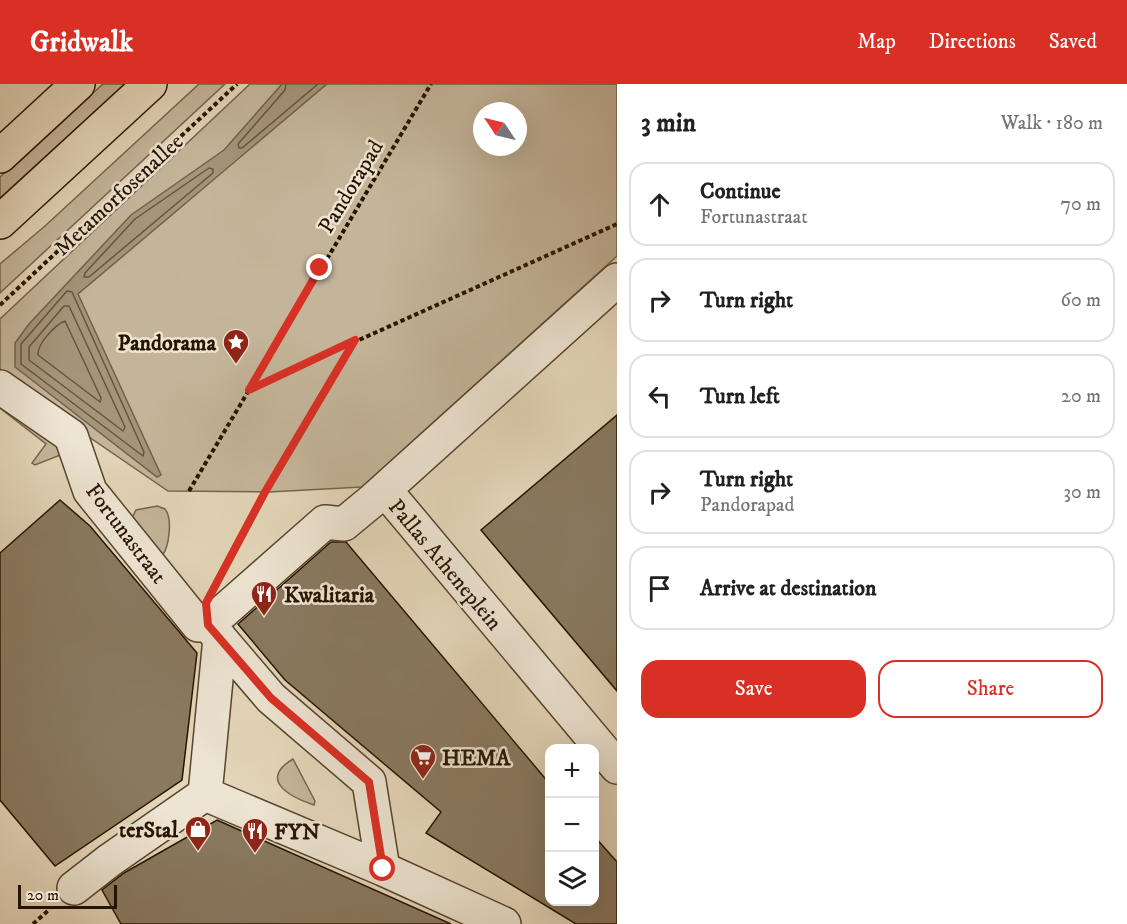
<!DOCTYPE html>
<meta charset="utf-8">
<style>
body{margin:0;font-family:"IM FELL DW Pica",serif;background:#f2f2f2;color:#202124}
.controls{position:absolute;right:18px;bottom:18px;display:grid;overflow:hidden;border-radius:12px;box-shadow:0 6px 24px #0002}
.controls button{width:54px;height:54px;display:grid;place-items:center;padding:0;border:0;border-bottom:2px solid #e0e0e0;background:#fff;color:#202124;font:30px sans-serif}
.compass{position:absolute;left:473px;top:18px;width:54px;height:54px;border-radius:50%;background:#fff;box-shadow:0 6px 24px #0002;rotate:305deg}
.scale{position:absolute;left:18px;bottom:15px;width:99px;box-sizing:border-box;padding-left:6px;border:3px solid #271400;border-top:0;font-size:16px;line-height:21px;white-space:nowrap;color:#271400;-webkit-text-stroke:4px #ede4d2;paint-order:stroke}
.stop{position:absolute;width:18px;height:18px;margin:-14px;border:4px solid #d93025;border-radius:50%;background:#fff}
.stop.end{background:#d93025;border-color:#fff;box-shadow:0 2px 6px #0008}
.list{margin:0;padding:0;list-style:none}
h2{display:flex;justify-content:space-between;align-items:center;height:78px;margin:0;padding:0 24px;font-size:26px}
h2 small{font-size:20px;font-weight:400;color:#757577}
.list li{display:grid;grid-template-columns:39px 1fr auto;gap:18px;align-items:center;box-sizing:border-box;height:84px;margin:0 12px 12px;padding:0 12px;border:2px solid #e0e0e0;border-radius:18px}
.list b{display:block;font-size:22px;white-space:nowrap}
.list p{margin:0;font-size:20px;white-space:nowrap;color:#757577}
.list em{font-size:20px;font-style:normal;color:#757577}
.actions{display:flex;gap:12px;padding:18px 24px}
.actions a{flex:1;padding:14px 0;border:2px solid #d93025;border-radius:18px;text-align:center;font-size:21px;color:#d93025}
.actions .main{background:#d93025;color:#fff}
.icon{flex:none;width:33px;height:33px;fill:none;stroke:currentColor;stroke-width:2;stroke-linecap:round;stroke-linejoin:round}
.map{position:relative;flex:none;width:617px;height:840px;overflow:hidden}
header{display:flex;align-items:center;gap:36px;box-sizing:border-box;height:84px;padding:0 30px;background:#d93025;color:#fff}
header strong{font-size:28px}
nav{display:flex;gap:33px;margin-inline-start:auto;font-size:21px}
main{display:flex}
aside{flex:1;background:#fff}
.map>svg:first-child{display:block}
.green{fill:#c4b59a;stroke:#76644d;stroke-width:1.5;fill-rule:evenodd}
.water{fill:#a4947a;stroke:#726149;stroke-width:1.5}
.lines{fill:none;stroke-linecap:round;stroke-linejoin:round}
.shore{stroke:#66543d;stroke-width:1.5}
.building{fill:#897960;stroke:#271400;stroke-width:1.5}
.street-casing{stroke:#56442e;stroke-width:36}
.primary-casing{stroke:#271400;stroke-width:36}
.path{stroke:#271400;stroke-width:4;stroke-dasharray:4.5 3;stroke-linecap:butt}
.street{stroke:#ede4d2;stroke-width:33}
.primary{stroke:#e4d6b9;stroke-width:33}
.route{stroke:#d93025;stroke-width:8}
.labels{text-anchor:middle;stroke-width:5;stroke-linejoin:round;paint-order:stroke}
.street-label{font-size:22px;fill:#271400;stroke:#ede4d2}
.poi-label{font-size:22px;font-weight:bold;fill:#271400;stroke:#ede4d2;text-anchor:start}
</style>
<header>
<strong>Gridwalk</strong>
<nav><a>Map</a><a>Directions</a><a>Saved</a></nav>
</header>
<main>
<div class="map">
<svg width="617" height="840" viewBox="0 0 617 840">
<rect width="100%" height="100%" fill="#e4d6b9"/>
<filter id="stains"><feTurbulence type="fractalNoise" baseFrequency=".00333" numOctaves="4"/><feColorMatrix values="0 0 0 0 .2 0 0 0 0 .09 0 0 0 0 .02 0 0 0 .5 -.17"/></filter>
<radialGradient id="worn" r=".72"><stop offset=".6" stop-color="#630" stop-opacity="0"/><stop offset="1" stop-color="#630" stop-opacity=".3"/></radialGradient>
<!-- green -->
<path class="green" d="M 103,0 L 125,0 L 0,114 L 0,93 Z
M 199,0 L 225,0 L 0,209 L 0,180 L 45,142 Z
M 250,0 L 617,0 L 617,172 L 362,403 L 269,408 L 168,407 L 0,292 L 0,235 ZM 482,27 L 518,27 L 518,63 L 482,63 Z
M 0,314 L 62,357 L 63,370 L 35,381 L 32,379 L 46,360 L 0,324 Z
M 157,422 L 165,425 C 173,435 169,463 162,472 L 132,434 L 136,426 Z
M 293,675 L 315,717 L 314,721 C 290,713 258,696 293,675 Z"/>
<!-- water -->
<path class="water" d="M 282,0 L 327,0 L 78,210 L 161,391 L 157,393 L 15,283 L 15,259 L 29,240 L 131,131 L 224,66 Z"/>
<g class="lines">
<!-- shore -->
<path class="shore" d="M 286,0 L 285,6 L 238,60 L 239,64 L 242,64 L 318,0
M 209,84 L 213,85 L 213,89 L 89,193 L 84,193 L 85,189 L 135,135 Z
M 67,207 L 72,208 L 144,368 L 143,372 L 21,280 L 21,260 Z
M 64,222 L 69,222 L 125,343 L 123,347 L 29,276 L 29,263 Z
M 65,237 L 101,314 L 100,318 L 38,271 C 37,260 55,241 65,237 Z"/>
</g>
<!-- building -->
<path class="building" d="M 617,331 L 617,607 L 481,446 Z
M 60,416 L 90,442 L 197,569 L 182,696 L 55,782 L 0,716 L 0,469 Z
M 331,458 L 346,458 L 549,699 L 549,818 L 594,818 L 594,752 L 617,778 L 617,840 L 576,840 L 426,749 L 441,728 L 285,596 L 238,540 Z
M 217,736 L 451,840 L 121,840 L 102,806 L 124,789 Z"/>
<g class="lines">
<!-- street casing -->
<g class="street-casing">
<path id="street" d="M 0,303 L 71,352 L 90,407 L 198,541 L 208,541 L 325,438 L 344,440 L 373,416 L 617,196
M 385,406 L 617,683
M 212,545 L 271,614 L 369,698 L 383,785
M 205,710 L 383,785 L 504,840
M 74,804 L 110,776 L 205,710 L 220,554"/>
</g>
<!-- primary casing -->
<g class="primary-casing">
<path id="primary" d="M 0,72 L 78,0
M 0,138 L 150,0"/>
</g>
<!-- path -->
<path class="path" d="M 0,221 L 237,0
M 250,305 L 617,140
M 189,407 L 431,0
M 228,477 L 265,408 L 355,257
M 33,840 L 50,825"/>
<!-- street -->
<use href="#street" class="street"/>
<!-- primary -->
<use href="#primary" class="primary"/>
</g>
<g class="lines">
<!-- route -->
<path class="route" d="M 320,184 L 249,306 L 355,256 L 265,408 L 206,519 L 208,541 L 271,614 L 369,698 L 383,785"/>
</g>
<!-- icons -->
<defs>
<g id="sight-pin" transform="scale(1.35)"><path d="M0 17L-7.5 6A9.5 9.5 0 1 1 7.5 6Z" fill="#8f2418" stroke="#ede4d2"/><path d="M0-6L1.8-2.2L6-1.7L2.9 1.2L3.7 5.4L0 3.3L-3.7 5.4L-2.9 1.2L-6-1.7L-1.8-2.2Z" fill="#fff"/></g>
<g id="restaurant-pin" transform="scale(1.35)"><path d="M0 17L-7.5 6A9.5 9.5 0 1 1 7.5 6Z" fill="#8f2418" stroke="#ede4d2"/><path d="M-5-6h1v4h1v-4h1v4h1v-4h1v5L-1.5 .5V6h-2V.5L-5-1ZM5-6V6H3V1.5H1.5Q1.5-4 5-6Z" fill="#fff"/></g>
<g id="supermarket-pin" transform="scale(1.35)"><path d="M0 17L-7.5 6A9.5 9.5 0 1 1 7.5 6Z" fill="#8f2418" stroke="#ede4d2"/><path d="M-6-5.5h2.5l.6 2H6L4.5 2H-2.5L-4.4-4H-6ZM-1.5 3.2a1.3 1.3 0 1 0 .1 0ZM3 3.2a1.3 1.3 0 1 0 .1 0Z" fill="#fff"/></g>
<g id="shop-pin" transform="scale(1.35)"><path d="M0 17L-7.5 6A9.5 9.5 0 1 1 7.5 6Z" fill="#8f2418" stroke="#ede4d2"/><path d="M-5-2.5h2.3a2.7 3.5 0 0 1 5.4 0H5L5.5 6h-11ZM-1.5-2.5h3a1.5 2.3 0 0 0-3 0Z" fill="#fff"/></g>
</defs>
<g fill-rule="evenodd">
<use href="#sight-pin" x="236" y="258"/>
<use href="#restaurant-pin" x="264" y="510"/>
<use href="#supermarket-pin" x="423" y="673"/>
<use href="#shop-pin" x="198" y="745"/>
<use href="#restaurant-pin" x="255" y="747"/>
</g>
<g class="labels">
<!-- street labels -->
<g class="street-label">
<text transform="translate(350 102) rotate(-59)" y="8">Pandorapad</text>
<text transform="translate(118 110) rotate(-43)" y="8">Metamorfosenallee</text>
<text transform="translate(127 449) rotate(53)" y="8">Fortunastraat</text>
<text transform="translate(446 480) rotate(50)" y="8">Pallas Atheneplein</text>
</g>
<!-- poi labels -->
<g class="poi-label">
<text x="216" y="266" text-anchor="end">Pandorama</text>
<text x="284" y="518">Kwalitaria</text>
<text x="442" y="681">HEMA</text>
<text x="178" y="753" text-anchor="end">terStal</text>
<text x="274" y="755">FYN</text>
</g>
</g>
<rect width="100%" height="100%" filter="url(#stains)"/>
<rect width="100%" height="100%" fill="url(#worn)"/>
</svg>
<div class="controls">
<button>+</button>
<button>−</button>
<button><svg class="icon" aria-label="layers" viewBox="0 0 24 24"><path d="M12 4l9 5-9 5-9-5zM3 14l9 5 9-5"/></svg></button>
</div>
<svg class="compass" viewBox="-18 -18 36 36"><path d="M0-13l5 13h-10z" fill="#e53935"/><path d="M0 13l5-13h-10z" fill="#757577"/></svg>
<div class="scale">20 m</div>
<div class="stop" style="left:383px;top:785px"></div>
<div class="stop end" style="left:320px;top:184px"></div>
</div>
<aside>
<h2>3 min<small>Walk · 180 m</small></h2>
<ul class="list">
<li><svg class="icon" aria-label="ahead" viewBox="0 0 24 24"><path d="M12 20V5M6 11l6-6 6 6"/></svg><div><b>Continue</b><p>Fortunastraat</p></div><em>70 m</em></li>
<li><svg class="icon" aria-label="right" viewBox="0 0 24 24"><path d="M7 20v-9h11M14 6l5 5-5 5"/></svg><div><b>Turn right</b></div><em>60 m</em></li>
<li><svg class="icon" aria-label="left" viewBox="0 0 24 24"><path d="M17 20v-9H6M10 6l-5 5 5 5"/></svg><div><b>Turn left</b></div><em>20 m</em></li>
<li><svg class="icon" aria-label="right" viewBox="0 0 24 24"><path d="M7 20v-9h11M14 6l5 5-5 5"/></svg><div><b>Turn right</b><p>Pandorapad</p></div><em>30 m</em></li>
<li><svg class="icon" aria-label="arrive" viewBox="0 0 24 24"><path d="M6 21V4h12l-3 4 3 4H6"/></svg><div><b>Arrive at destination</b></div></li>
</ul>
<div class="actions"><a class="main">Save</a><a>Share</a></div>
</aside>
</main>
